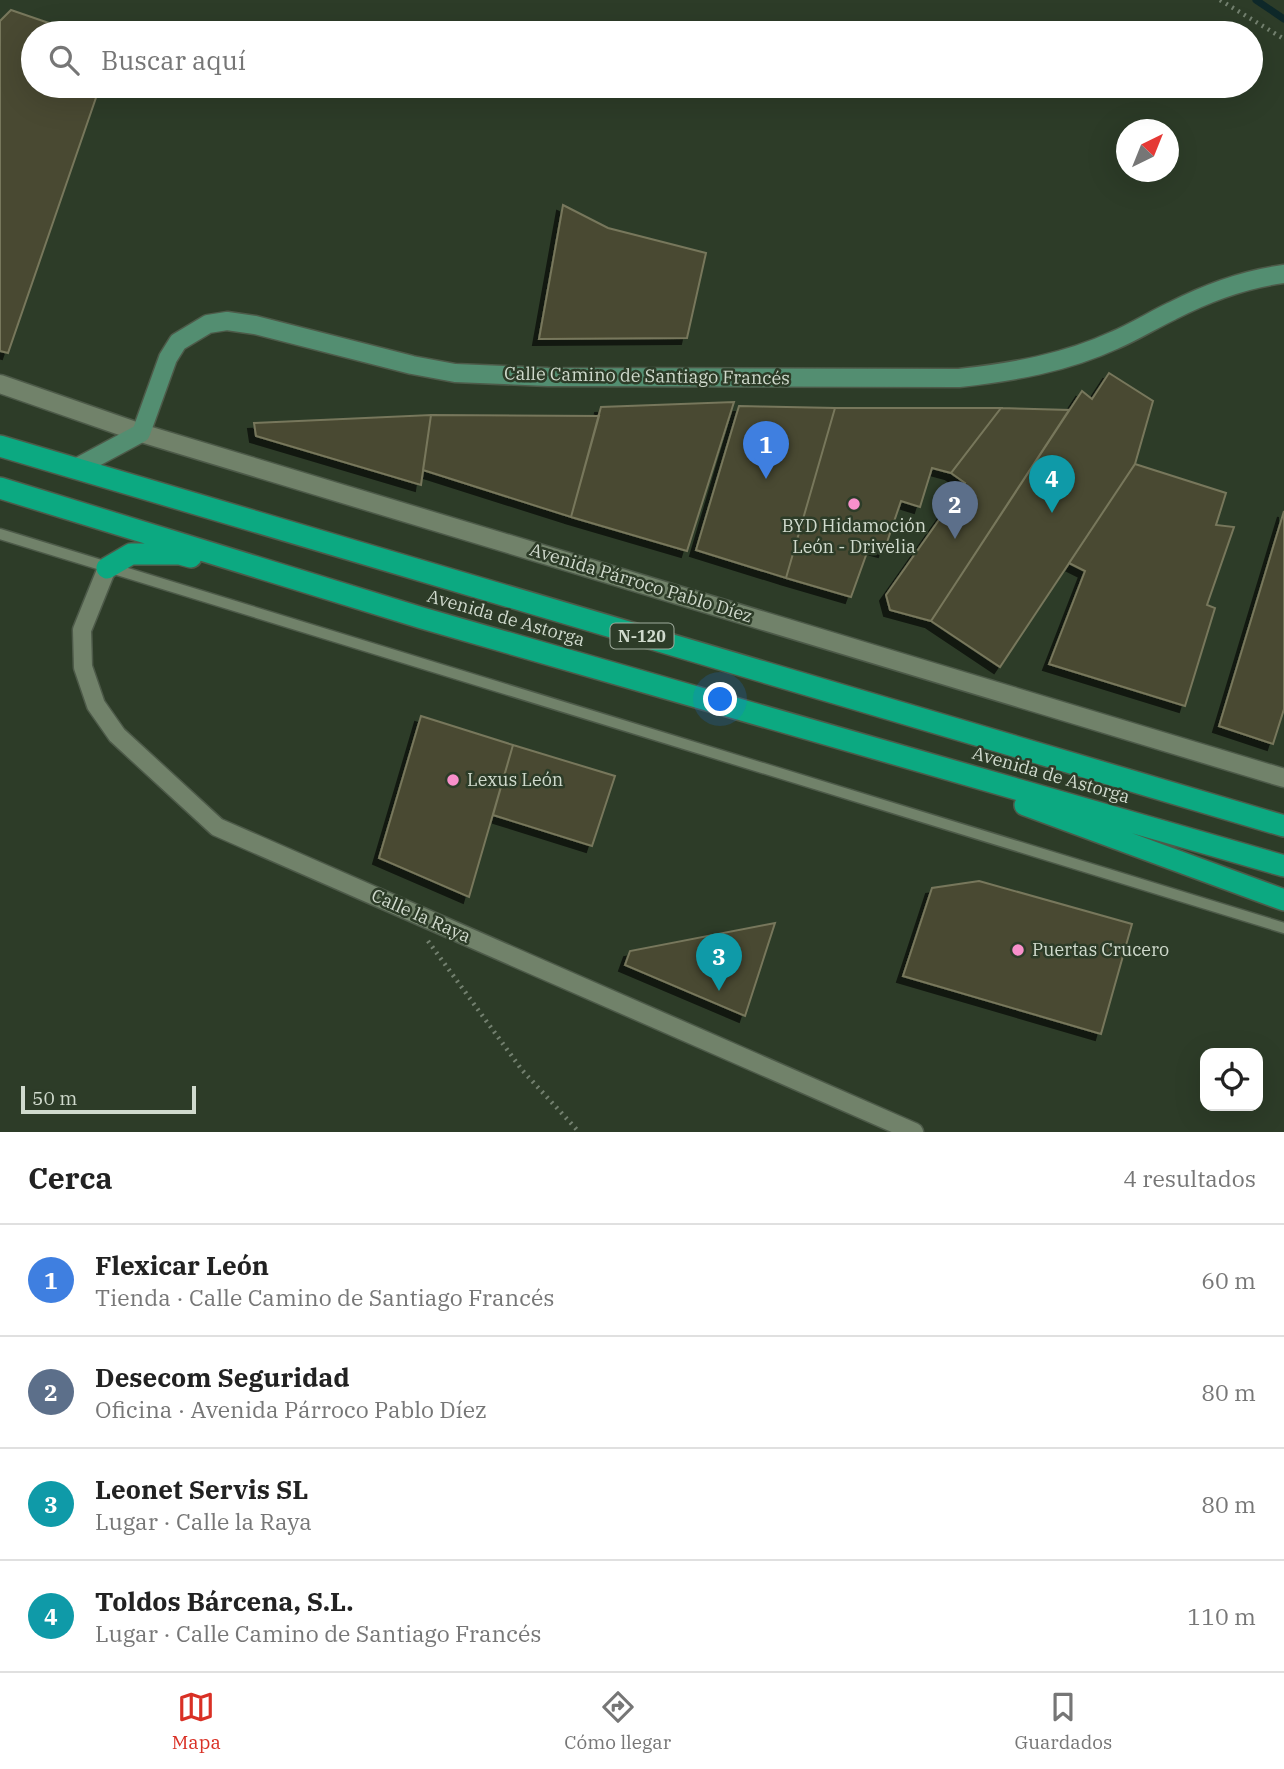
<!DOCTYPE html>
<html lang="es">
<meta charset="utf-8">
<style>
body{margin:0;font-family:"IBM Plex Serif",serif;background:#f6f6f6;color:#222}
.controls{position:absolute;right:21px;bottom:21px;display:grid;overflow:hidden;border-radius:14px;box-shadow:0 7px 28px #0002}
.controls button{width:63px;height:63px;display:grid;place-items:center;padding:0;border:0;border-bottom:2px solid #e0e0e0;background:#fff;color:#222;font:35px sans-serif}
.compass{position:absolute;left:1116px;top:119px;width:63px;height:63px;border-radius:50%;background:#fff;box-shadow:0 7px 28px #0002;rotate:43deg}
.scale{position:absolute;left:21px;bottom:18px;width:175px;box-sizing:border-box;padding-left:7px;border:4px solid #d0dacd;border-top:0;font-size:19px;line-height:24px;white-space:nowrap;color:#d0dacd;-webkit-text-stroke:5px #2d3c28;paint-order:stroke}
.you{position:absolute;left:721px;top:700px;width:24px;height:24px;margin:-18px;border:5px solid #fff;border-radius:50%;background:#1a73e8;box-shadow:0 0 0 10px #1a73e833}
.badge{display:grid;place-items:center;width:46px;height:46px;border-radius:50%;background:#d93025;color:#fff;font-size:23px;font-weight:700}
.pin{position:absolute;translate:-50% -58px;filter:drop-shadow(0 2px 4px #0008)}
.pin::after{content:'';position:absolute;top:37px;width:24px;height:21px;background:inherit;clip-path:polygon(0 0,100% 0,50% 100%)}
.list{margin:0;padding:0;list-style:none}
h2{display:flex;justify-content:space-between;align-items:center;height:91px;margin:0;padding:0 28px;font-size:30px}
h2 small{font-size:23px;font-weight:400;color:#767676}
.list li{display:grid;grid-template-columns:46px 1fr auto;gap:21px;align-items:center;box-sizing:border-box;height:112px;padding:0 28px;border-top:2px solid #e0e0e0}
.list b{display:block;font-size:26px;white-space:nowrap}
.list p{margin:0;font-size:23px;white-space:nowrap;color:#767676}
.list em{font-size:23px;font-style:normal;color:#767676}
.icon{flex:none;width:38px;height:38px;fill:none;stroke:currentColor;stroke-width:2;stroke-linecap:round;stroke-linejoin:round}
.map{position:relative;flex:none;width:1284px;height:1132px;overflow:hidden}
.search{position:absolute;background:#fff;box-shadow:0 7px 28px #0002;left:21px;right:21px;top:21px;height:77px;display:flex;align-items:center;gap:18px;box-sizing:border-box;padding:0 24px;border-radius:38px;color:#767676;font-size:26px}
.sheet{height:539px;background:#fff}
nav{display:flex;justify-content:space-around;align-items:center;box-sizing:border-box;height:98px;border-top:2px solid #e0e0e0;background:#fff;font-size:19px;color:#767676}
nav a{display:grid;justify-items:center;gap:4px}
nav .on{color:#d93025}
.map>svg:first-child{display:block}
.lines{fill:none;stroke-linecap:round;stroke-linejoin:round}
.stream{stroke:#0e2829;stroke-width:7}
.building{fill:#4a4930;stroke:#77775c;stroke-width:2;filter:url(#shadow)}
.lane-casing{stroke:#4d5a49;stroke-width:13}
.street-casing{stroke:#4d5a49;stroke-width:21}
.secondary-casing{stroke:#4d5a49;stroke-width:21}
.highway-casing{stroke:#4d5a49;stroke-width:24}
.path{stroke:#73806f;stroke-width:4.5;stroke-dasharray:2 5;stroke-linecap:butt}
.lane{stroke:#71826a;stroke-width:10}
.street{stroke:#71826a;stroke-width:18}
.secondary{stroke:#538e71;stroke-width:18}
.highway{stroke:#0ca981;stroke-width:21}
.poi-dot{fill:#f890cb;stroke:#2d3c28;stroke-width:2.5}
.labels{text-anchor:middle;stroke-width:5;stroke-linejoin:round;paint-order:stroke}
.shield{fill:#2d3c28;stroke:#9fab9c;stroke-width:2}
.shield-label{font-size:16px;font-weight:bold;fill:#d0dacd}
.street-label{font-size:18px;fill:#d0dacd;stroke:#2d3c28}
.poi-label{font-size:18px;fill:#d0dacd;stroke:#2d3c28;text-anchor:start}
</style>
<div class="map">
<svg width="1284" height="1132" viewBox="0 0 1284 1132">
<defs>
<filter id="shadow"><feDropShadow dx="-6" dy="6" stdDeviation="0" flood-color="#0009"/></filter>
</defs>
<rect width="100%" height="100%" fill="#2d3c28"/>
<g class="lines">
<!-- stream -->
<path class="stream" d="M 1256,0 L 1284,19"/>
</g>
<!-- building -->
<path class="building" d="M 11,10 L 78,33 L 33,33 L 33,86 L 100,86 L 8,353 L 0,351 L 0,21 Z
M 563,205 L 608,228 L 706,253 L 687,338 L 539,339 Z
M 1109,373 L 1153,401 L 1135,464 L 1000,667 L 931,621 L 1082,391 L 1092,399 Z
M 734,402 L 687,551 L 571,517 L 601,407 Z
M 739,406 L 835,408 L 786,578 L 696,550 Z
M 835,408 L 1001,408 L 951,473 L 932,468 L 920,507 L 901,501 L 884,551 L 869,547 L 851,597 L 786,578 Z
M 1001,408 L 1069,410 L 931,621 L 890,610 L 886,595 L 965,483 L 951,473 Z
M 431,415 L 421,485 L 256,436 L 254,423 Z
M 431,415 L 599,416 L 571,517 L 423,470 Z
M 1135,464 L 1226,493 L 1216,525 L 1234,527 L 1207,605 L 1215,608 L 1185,706 L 1049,664 L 1085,571 L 1069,563 Z
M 1284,511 L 1284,709 L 1273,744 L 1219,726 Z
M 421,716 L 513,745 L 469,897 L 379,858 Z
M 513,745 L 615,776 L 592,846 L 493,815 Z
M 979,881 L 1132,924 L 1101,1034 L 903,976 L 932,888 Z
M 775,923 L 745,1016 L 625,965 L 630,951 Z"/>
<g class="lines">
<!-- lane casing -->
<g class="lane-casing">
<path id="lane" d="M 0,534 L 1284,928"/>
</g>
<!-- street casing -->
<g class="street-casing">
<path id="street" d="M 0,384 L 141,433 L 1284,778
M 107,568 L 82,630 L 83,667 L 96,705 L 117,735 L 217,827 L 914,1132"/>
</g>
<!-- secondary casing -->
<g class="secondary-casing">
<path id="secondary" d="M 74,469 L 141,433 L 168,358 L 178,342 L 208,324 L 227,321 L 255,325 L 412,365 L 455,373 L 548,377 L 959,378 C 1013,372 1065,363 1115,340 C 1134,332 1153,320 1172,311 C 1207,293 1245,279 1284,274"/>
</g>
<!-- highway casing -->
<g class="highway-casing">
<path id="highway" d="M 0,446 L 1284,826
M 0,488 L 422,618 L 1284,866
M 107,568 L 131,554 L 180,554 L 191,557
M 1025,805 L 1284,900"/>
</g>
<!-- path -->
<path class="path" d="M 1220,0 L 1284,39
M 428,941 L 522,1070 L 579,1132"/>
<!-- lane -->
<use href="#lane" class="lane"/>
<!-- street -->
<use href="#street" class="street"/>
<!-- secondary -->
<use href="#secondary" class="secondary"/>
<!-- highway -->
<use href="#highway" class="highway"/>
</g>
<!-- markers -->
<g class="poi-dot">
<circle cx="854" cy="504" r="7"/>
<circle cx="453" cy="780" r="7"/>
<circle cx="1018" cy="950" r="7"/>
</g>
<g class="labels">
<!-- shield labels -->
<rect class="shield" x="610.5" y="623.5" width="63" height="25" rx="5"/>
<g class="shield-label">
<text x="642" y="642">N-120</text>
</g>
<!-- street labels -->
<g class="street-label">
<text transform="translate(647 376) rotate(1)" y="6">Calle Camino de Santiago Francés</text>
<text transform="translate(641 583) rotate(17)" y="6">Avenida Párroco Pablo Díez</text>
<text transform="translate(506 618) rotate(16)" y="6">Avenida de Astorga</text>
<text transform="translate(1051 775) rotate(16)" y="6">Avenida de Astorga</text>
<text transform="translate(421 916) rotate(24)" y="6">Calle la Raya</text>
</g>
<!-- poi labels -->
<g class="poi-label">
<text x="854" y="532" text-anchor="middle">BYD Hidamoción<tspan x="854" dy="21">León - Drivelia</tspan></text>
<text x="467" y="786">Lexus León</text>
<text x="1032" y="956">Puertas Crucero</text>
</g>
</g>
</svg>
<div class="controls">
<button><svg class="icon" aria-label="locate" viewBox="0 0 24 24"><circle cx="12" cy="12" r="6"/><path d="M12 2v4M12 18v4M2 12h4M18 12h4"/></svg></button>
</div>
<svg class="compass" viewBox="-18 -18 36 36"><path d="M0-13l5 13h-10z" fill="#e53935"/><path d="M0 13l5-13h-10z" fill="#767676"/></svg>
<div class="scale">50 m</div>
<div class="you"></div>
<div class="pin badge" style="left:766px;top:479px;background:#3f7fe0">1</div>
<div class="pin badge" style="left:955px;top:539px;background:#5c6f8a">2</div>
<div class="pin badge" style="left:719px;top:991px;background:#0f9aa8">3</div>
<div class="pin badge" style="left:1052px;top:513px;background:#0f9aa8">4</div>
<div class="search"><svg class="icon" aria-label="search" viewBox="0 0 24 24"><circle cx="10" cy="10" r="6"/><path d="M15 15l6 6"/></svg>Buscar aquí</div>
</div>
<section class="sheet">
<h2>Cerca<small>4 resultados</small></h2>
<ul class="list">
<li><span class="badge" style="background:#3f7fe0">1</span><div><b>Flexicar León</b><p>Tienda · Calle Camino de Santiago Francés</p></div><em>60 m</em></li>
<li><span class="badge" style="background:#5c6f8a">2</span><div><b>Desecom Seguridad</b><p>Oficina · Avenida Párroco Pablo Díez</p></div><em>80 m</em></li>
<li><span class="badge" style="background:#0f9aa8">3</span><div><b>Leonet Servis SL</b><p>Lugar · Calle la Raya</p></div><em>80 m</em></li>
<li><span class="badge" style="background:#0f9aa8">4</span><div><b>Toldos Bárcena, S.L.</b><p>Lugar · Calle Camino de Santiago Francés</p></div><em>110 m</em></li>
</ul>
</section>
<nav>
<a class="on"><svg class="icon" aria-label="map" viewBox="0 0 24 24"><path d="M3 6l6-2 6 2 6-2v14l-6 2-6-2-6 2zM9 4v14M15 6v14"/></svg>Mapa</a>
<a><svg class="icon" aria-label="directions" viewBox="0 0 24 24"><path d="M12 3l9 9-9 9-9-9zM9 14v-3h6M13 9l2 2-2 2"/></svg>Cómo llegar</a>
<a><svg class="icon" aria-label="saved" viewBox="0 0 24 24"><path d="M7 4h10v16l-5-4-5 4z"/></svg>Guardados</a>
</nav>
